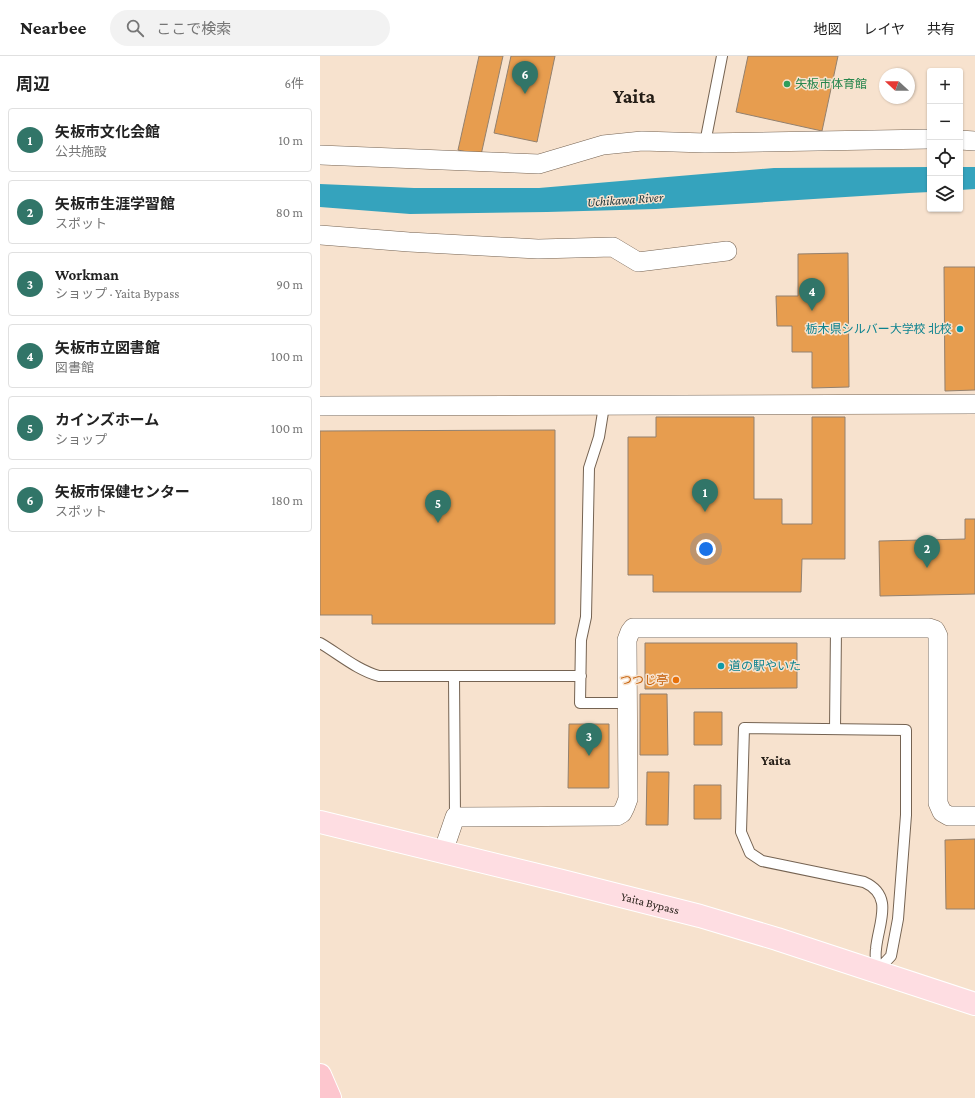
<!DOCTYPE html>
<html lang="ja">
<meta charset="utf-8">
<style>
body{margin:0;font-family:"Crimson Pro","Noto Sans JP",serif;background:#f2f2f2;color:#222}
.controls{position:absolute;right:12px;top:12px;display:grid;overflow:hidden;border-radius:4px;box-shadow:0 1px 3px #0004}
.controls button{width:36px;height:36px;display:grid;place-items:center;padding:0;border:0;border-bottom:1px solid #e0e0e0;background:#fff;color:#222;font:20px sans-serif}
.compass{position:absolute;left:559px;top:12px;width:36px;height:36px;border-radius:50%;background:#fff;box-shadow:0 1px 3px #0004;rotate:291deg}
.you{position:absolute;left:386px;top:493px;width:14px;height:14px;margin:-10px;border:3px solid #fff;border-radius:50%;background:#1a73e8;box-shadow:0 0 0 6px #1a73e833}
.badge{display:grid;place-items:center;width:26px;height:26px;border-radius:50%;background:#317568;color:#fff;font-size:13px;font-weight:700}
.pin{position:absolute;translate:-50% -33px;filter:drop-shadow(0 1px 2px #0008)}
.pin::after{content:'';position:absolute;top:21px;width:14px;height:12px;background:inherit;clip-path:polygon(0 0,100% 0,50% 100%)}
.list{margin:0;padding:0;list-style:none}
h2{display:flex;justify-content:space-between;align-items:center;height:52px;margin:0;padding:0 16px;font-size:17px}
h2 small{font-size:13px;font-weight:400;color:#767676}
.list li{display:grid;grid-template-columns:26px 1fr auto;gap:12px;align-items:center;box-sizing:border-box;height:64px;margin:0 8px 8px;padding:0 8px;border:1px solid #e0e0e0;border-radius:4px}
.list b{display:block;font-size:15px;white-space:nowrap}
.list p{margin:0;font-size:13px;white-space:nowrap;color:#767676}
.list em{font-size:13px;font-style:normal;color:#767676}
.icon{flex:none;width:22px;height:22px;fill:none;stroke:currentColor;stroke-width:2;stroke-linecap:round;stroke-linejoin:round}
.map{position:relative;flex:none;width:655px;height:1042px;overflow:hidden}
header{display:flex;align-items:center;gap:24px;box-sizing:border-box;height:56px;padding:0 20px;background:#fff;border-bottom:1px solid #e0e0e0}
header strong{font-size:19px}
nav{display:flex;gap:22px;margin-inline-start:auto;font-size:14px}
.search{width:280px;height:36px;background:#f2f2f2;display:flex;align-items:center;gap:10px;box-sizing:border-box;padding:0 14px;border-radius:22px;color:#767676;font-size:15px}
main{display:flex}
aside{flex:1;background:#fff}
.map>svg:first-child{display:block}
.water{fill:#35a3bd}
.building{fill:#e79d4f;stroke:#93806e}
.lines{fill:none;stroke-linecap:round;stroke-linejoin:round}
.lane-casing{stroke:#756352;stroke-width:12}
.street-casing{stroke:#756352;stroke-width:20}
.primary-casing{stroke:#fff;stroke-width:24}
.highway-casing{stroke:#fff;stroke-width:24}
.lane{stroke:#fff;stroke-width:10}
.street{stroke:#fff;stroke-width:19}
.primary{stroke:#fedde2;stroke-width:22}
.highway{stroke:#fdc6ce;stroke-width:22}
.leisure-dot{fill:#2e9e5b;stroke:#f7e2ce;stroke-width:1.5}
.culture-dot{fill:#0f9aa8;stroke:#f7e2ce;stroke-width:1.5}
.food-dot{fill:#e8710a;stroke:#f7e2ce;stroke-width:1.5}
.labels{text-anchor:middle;stroke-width:3;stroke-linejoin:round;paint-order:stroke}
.leisure-label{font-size:12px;fill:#27864d;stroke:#f7e2ce;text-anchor:start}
.culture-label{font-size:12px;fill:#0d838f;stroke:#f7e2ce;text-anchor:end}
.food-label{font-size:12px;fill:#c56008;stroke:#f7e2ce;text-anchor:end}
.street-label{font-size:12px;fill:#241d16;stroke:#f7e2ce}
.water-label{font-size:13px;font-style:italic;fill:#1b3339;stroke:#f7e2ce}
.quarter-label{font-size:14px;font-weight:bold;fill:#241d16;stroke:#f7e2ce}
.town-label{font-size:20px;font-weight:bold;fill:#241d16;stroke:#f7e2ce}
</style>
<header>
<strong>Nearbee</strong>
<div class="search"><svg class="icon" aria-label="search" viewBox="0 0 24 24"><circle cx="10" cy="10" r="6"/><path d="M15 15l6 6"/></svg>ここで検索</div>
<nav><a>地図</a><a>レイヤ</a><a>共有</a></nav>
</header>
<main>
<aside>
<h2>周辺<small>6件</small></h2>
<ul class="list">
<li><span class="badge">1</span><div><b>矢板市文化会館</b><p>公共施設</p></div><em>10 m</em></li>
<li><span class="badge">2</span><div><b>矢板市生涯学習館</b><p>スポット</p></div><em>80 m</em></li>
<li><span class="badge">3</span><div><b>Workman</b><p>ショップ · Yaita Bypass</p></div><em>90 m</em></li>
<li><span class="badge">4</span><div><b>矢板市立図書館</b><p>図書館</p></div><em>100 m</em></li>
<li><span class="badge">5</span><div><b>カインズホーム</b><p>ショップ</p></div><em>100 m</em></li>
<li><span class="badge">6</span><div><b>矢板市保健センター</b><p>スポット</p></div><em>180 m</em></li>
</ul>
</aside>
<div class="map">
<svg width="655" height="1042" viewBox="0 0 655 1042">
<rect width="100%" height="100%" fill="#f7e2ce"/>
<!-- water -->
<path class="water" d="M 610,111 L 610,136 L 589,137 L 336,153 L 227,156 L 90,158 L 0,151 L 0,128 L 94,132 L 219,132 L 454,112 Z
M 640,111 L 655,111 L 655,133 L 640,134 Z"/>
<!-- building -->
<path class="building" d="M 159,0 L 183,0 L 161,99 L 138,94 Z
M 191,0 L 235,0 L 217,86 L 174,77 Z
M 428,0 L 518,0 L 502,75 L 416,56 Z
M 528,197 L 529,331 L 492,332 L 492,296 L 472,296 L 472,270 L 457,270 L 456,240 L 478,240 L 478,198 Z
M 624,211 L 655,211 L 655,334 L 625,335 Z
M 336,361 L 434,361 L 434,443 L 462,443 L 462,468 L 492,468 L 492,361 L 525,361 L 525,503 L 482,503 L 481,536 L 333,536 L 333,519 L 308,519 L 308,381 L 336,381 Z
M 235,374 L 235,568 L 52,568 L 52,559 L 0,559 L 0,375 Z
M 645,463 L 655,463 L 655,538 L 560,540 L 559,485 L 645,483 Z
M 325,587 L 477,587 L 477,632 L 325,633 Z
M 320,638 L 347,638 L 348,699 L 320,699 Z
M 374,656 L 402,656 L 402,689 L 374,689 Z
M 249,668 L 289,668 L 289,732 L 248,732 Z
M 327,716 L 349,716 L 348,769 L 326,769 Z
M 374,729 L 401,729 L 401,763 L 374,763 Z
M 655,783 L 655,853 L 626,853 L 625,784 Z"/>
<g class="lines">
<!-- lane casing -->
<g class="lane-casing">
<path id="lane" d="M 385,87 L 402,0
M 284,350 L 279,381 L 269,412 L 266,561 L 261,584 L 260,647 L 307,647
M 0,587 C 19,598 37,614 59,620 L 261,620
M 134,620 L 135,761
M 424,672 L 586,674 L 586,759 L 578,863 L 571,900 L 557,915 C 556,908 555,900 556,893 C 558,868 575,840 544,826 L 442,805 L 430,797 L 421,776 Z
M 515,673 L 516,572"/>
</g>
<!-- street casing -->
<g class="street-casing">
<path id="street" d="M 640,84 L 655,85
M 0,99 L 219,108 L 283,89 L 322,85 L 385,87 L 610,83
M 0,179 L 89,186 L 218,193 L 293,191 L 318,206 L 407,195
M 0,350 L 655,348
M 123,796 L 135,761 L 297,760 L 302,757 L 305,751 L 308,743 L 307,584 L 310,576 L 313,572 L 609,572 L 615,574 L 618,580 L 618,747 L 622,756 L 629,760 L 655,760"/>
</g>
<!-- primary casing -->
<g class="primary-casing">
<g id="primary">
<path id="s1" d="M 0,766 L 242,825 L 380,860 L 457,883 L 655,948"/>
</g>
</g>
<!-- highway casing -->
<g class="highway-casing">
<path id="highway" d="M 0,1019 L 10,1042"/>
</g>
<!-- lane -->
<use href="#lane" class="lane"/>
<!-- street -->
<use href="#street" class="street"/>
<!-- primary -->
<use href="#primary" class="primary"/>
<!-- highway -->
<use href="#highway" class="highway"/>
</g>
<!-- markers -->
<circle class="leisure-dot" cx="467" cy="28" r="4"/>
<g class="culture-dot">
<circle cx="640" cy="273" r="4"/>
<circle cx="401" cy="610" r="4"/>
</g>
<circle class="food-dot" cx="356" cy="624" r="4"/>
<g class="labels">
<!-- leisure labels -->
<g class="leisure-label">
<text x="475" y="32">矢板市体育館</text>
</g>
<!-- culture labels -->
<g class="culture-label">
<text x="632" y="277">栃木県シルバー大学校 北校</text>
<text x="409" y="614" text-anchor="start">道の駅やいた</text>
</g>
<!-- food labels -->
<g class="food-label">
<text x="348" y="628">つつじ亭</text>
</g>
<!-- street labels -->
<g class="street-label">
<text dy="4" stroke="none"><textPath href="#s1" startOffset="340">Yaita Bypass</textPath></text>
</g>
<!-- water labels -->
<g class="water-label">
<text transform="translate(305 143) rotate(-4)" y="5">Uchikawa River</text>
</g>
<!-- quarter labels -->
<g class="quarter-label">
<text x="456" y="709">Yaita</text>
</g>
<!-- town labels -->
<g class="town-label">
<text x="314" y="47">Yaita</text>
</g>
</g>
</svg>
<div class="controls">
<button>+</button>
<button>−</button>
<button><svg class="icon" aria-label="locate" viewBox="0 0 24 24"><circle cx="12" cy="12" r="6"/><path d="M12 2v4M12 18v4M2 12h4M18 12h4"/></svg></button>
<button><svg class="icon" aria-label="layers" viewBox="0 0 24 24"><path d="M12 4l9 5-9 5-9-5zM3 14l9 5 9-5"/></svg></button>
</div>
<svg class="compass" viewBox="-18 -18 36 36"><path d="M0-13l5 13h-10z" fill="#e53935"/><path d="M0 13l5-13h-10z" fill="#767676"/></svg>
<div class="you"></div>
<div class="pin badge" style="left:385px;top:456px">1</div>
<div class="pin badge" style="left:607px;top:512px">2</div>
<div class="pin badge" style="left:269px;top:700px">3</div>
<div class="pin badge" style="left:492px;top:255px">4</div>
<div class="pin badge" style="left:118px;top:467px">5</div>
<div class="pin badge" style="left:205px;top:38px">6</div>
</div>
</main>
